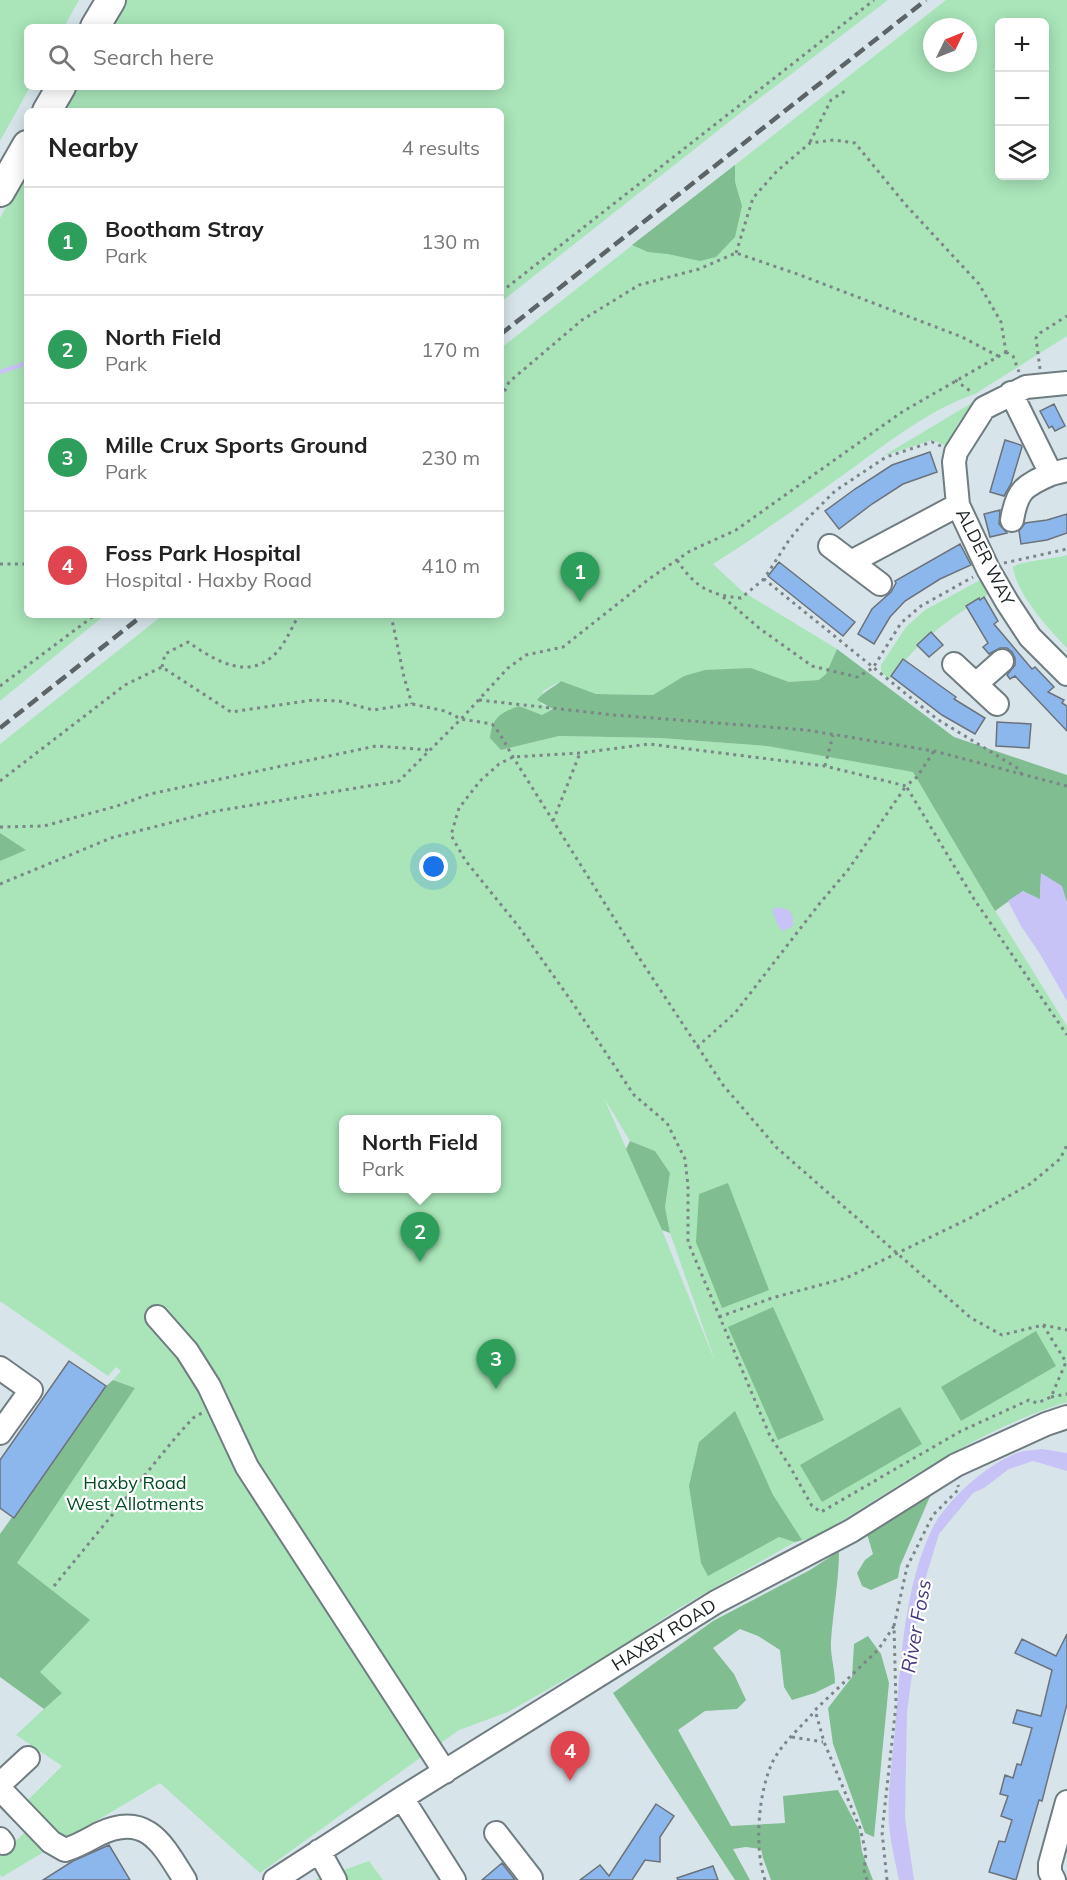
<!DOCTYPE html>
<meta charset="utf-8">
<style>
body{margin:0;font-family:Mulish,sans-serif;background:#f6f6f6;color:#222}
.controls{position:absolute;right:18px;top:18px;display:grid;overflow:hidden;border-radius:9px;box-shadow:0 3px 15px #0003}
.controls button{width:54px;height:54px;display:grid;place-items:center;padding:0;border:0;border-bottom:2px solid #e0e0e0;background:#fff;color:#222;font:30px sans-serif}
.compass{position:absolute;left:923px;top:18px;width:54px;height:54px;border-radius:50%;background:#fff;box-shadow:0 3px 15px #0003;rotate:47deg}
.you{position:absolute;left:434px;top:867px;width:21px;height:21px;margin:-15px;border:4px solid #fff;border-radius:50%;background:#1a73e8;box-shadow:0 0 0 9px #1a73e833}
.badge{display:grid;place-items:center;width:39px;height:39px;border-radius:50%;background:#c73a2c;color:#fff;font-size:20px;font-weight:700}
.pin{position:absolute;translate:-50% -50px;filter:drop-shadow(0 2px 3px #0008)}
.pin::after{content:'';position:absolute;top:32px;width:21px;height:18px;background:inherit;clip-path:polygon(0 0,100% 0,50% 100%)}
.popup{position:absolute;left:339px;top:1115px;width:162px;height:78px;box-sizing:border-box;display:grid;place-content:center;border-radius:9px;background:#fff;filter:drop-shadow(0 2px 4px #0005);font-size:20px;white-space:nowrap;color:#767676}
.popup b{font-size:22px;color:#222}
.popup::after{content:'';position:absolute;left:50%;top:100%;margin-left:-12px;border:12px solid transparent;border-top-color:#fff}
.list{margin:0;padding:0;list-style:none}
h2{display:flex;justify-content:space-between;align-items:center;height:78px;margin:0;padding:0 24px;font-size:26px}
h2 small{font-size:20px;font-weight:400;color:#767676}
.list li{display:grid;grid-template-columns:39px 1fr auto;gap:18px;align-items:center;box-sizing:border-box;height:108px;padding:0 24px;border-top:2px solid #e0e0e0}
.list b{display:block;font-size:22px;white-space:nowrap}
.list p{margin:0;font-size:20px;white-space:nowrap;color:#767676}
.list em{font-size:20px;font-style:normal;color:#767676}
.icon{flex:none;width:33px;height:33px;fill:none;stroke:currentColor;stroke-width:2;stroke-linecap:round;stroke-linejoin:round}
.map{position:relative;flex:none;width:1067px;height:1880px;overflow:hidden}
.search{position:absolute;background:#fff;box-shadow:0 3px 15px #0003;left:24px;top:24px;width:480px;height:66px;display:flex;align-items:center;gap:15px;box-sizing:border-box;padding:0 21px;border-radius:9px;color:#767676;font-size:22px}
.panel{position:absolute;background:#fff;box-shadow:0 3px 15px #0003;left:24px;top:108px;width:480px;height:510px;border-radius:9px}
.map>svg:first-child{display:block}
.green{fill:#a9e5b9;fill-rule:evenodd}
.forest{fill:#80bd91}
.water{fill:#c7c3f7}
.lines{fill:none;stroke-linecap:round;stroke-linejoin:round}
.stream{stroke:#c7c3f7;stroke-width:4.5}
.building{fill:#8cb7ed;stroke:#6b727b;stroke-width:1.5}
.minor-casing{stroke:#6f7c80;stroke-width:26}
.major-casing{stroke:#6f7c80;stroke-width:32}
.path{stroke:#7c8689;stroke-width:3;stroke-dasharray:3 4.5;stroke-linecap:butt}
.minor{stroke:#fff;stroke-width:22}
.major{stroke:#fff;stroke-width:28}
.rail{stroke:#5c6466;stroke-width:4.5;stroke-dasharray:12 6;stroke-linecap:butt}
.labels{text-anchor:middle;stroke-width:4.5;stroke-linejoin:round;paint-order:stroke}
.street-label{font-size:18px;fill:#1b2021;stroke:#fff}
.park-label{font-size:18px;fill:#004d24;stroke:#fff}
.water-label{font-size:20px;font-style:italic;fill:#463983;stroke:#fff}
</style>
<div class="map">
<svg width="1067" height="1880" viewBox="0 0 1067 1880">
<rect width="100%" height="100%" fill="#d7e5ea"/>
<!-- green -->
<path class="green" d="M 0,0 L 79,0 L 64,27 L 27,27 L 27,87 L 30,87 L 0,141 Z
M 126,0 L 888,0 L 739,114 L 501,302 L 501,111 L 62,111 L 76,87 L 501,87 L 501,27 L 111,27 Z
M 946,0 L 1067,0 L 1067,336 L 975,394 C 928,410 886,444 846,473 C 802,504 759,535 713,564 L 742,591 L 837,649 L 826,674 L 820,680 L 789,682 L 751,668 L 684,676 L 653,695 L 596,694 L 561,681 L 543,691 L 541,704 L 553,709 L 542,715 L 519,706 L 501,750 L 559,736 L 660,738 L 768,746 L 914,772 L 983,891 L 1067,1026 L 1067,1402 C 976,1430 896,1488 816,1537 L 795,1542 L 679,1608 L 610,1654 L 508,1712 L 459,1730 L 260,1873 L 160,1783 L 2,1877 L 0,1875 L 0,1856 L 41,1817 L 27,1801 L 62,1766 L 16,1735 L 61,1693 L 39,1672 L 17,1563 L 135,1388 L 113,1380 L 121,1371 L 116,1367 L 108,1376 L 0,1301 L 0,744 L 163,615 L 501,615 L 501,348 ZM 1000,22 L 1044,22 L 1044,176 L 1000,176 ZM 932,27 L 968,27 L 968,63 L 932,63 ZM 604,1098 L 630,1141 L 655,1151 L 670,1173 L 665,1207 L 670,1233 L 716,1364 L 662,1230 ZM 344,1120 L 496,1120 L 496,1188 L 344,1188 Z
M 27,171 L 27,615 L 105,615 L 0,701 L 0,218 Z
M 975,401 L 957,425 L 947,446 L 932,440 L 883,456 Z
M 1067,555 L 1067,648 C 1049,630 1016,593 1013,567 C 1020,561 1055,559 1067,555 Z
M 982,579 L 990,593 C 950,618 919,640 890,679 C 884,676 880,672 881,665 L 906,627 L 925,610 Z
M 369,1861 L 383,1880 L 315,1880 Z"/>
<!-- forest -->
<path class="forest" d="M 735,165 L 735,182 L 742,206 L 735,237 L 716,257 L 700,261 L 668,254 L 648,252 L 632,245 Z
M 837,649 L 954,737 L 1067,775 L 1067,902 L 1041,873 L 1040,900 L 1023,891 L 995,911 L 913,772 L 767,746 L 660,738 L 559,736 L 501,750 L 490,738 C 492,718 500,713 519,706 L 542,715 L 553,709 L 537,700 C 544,691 553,688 561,681 L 596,694 L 653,695 L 684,676 L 705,670 L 751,668 L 789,682 L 819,680 L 826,674 Z
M 0,833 L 26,850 L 0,861 Z
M 630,1141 L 655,1151 L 670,1173 L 665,1207 L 670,1233 L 662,1230 L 626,1149 Z
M 728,1183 L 769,1290 L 722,1308 L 696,1242 L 699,1194 Z
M 773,1307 L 824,1420 L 778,1440 L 728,1327 Z
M 1036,1331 L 1056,1366 L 961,1421 L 941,1387 Z
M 113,1380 L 135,1388 L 17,1563 L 90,1620 L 40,1672 L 62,1693 L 44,1709 L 0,1677 L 0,1534 L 106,1386 Z
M 900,1407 L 922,1444 L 822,1502 L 800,1465 Z
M 735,1411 L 773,1495 L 802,1540 L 795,1542 L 779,1537 L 708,1576 L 701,1563 L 689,1486 L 699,1442 Z
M 932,1492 L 900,1566 L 898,1578 L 871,1590 L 862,1586 L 857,1573 L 865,1560 L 873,1554 L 867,1534 Z
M 839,1551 C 839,1581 833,1611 831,1641 C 830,1655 835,1669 835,1683 L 815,1693 L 792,1700 L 784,1687 L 780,1650 L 758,1636 L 740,1629 L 713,1648 L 734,1674 L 746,1700 L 737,1709 L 705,1711 L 678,1730 L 731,1826 L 785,1823 L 783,1796 L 838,1790 L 859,1830 L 862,1852 L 873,1880 L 771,1880 L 763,1858 L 761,1849 L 746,1847 L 733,1849 L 750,1880 L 735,1880 L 613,1693 L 713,1621 L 810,1570 Z
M 868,1636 L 881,1654 L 889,1683 L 874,1837 L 865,1833 L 833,1744 L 828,1708 L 852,1677 L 854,1644 Z"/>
<!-- water -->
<path class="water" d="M 1041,873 L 1062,886 L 1067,902 L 1067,1001 L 1040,954 L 1021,926 L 1008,901 L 1023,891 L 1040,899 Z
M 777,907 L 789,910 L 793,917 L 793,926 L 783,931 L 778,926 L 772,910 Z
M 1042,1449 L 1067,1453 L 1067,1471 L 1033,1461 L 1009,1469 L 984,1488 L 973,1493 L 939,1534 L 925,1580 L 913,1642 L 914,1660 L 907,1712 L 905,1818 L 914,1880 L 899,1880 C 895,1862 891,1844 889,1826 C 887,1795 892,1762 895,1730 C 901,1664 903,1590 932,1529 C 946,1500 993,1458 1024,1451 C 1030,1450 1037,1450 1042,1449 Z"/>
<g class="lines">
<!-- stream -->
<path class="stream" d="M 0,372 L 27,363"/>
</g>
<!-- building -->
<path class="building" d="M 1054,404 L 1065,426 L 1055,431 L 1052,426 L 1049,428 L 1040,411 Z
M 1005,440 L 1021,445 L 1022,447 L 1011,484 L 1004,496 L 990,492 Z
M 930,452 L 937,472 L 903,484 L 872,504 L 839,529 L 825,511 L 855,489 L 892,465 Z
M 1000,510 L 999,524 L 1007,533 L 990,537 L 984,514 Z
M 1067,514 L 1067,533 L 1047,540 L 1021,544 L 1019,531 L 1025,523 L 1047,520 Z
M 960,544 L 971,565 L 940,579 L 905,601 L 890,617 L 874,644 L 858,634 L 872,609 L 891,592 L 896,583 L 895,581 Z
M 779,562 L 855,622 L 843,636 L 768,576 Z
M 984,597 L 998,621 L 994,624 L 1032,669 L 1035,667 L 1054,687 L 1048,692 L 1064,700 L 1062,703 L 1067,706 L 1067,731 L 1015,676 L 1010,679 L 1007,675 L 1015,665 L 1015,658 L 1012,652 L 1007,648 L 1000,648 L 989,654 L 983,647 L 988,643 L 966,606 L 979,598 L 980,600 Z
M 931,632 L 943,645 L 929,657 L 917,645 Z
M 903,659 L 956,697 L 954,699 L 985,718 L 975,734 L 942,715 L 891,676 Z
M 997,722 L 1031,724 L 1029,748 L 996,746 Z
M 69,1361 L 106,1386 L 14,1518 L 0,1508 L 0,1460 Z
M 1067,1634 L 1067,1704 L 1042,1801 L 1039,1800 L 1016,1880 L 989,1872 L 999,1841 L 1005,1842 L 1012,1820 L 1001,1816 L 1008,1796 L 1000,1794 L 1005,1775 L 1013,1778 L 1017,1764 L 1021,1765 L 1032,1728 L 1013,1723 L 1017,1710 L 1041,1716 L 1052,1670 L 1015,1653 L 1022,1639 L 1056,1656 Z
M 656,1804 L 674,1816 L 660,1837 L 660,1862 L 645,1860 L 632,1880 L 580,1880 L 600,1865 L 609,1876 Z
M 109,1845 L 130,1880 L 43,1880 L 73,1861 Z
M 502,1863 L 515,1880 L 482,1880 Z
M 713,1866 L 718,1880 L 678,1880 L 677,1878 Z"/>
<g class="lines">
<!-- minor casing -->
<g class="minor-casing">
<path id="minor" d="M 1067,383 L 1026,387 L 984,408 L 956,452 L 954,462 L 958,505 L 988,569 L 1007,602 L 1030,637 L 1067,674
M 1011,393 L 1051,474 L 1067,470
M 1012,520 C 1017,490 1024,486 1051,474
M 830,546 L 851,562 L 958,505
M 851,562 L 880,584
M 954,664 L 997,704
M 976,684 L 1002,661
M 157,1317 L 187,1351 L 209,1386 L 247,1467 L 445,1772
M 0,1368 L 31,1390 L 0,1433
M 0,1784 L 28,1758
M 0,1789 L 51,1842 L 65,1850 C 78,1846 88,1840 99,1834 C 147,1811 163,1845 185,1880
M 402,1798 L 454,1880
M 496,1833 L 531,1878
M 0,1839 L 3,1843
M 319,1851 L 335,1880
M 275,1880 L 402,1798 L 716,1602 L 851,1531 L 956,1465 L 1046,1424 L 1067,1417
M 1054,1880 L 1050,1872 L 1050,1864 L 1067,1802"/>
</g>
<!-- major casing -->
<g class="major-casing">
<path id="major" d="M 95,27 L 111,0
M 47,111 L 61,87
M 0,192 L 27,145"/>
</g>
<!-- path -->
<path class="path" d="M 810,142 L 831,100 L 848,89
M 736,253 L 753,198 L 777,171 L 810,143 L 834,140 L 855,143 L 905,204 L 979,284 L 1001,322 L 1006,352
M 501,292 L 874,0
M 1006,352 L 1013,356 L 1019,372
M 1040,369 L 1036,338 L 1040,333 L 1067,316
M 955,380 L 973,393
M 501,398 L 509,382 L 582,320 L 639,285 L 699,269 L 736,253 L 800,275 L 962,337 L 998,356
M 941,446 L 932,442 L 886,457 L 835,491 L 803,523 L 789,540 L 764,579 L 937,719 L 1019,769 L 1022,775
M 677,560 C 695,587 709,595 741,598 L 764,579
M 1004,563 L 1067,549
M 0,564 L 27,564
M 723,597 L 759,628 L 812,666 L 857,677 L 873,668 L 901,623 L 921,606 L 973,577
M 154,615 L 158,619
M 391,615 L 404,677 L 412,704
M 162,667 L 165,654 L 188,642 C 216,661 249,682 277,652 C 286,642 292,627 299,615
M 0,686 L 95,615
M 479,700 L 614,715 L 806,730 L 934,751 L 1067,786
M 825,766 L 833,735
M 0,781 L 125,685 L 162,667 L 231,712 L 313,700 L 339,701 L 373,710 L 412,704 L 445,711 L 461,719 L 492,724 C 501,734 506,745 513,757 L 634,950 L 723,1085 L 777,1148 L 971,1318 L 1002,1335 L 1043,1325 L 1066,1362 L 1051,1397 L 1037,1403 L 1029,1400 L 961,1431 L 821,1512 L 812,1506 L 789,1465 L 770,1436 L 688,1242 L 688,1186 L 685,1159 L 667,1123 L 634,1095 L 572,1002 L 519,927 L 465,860 L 451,835 L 459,808 L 480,781 L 499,764 L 513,757 L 580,753 L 649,744 L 825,766 L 906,786 L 917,777 L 934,751
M 553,821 L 580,753
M 0,827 L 44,826 L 117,806 L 150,794 L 376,746 L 429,750
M 0,884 L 111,838 L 216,811 L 399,781 L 461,719 L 508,668 L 526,655 L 563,647 L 649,579 L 690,551 L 736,530 L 902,412 L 1006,352
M 697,1047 L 735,1013 L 820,903 L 848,870 L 906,786 L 974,899 L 1067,1035
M 719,1317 L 772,1298 L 846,1278 L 970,1218 L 1030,1184 L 1060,1159 L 1067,1145
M 1043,1325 L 1067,1330
M 1051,1397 L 1067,1394
M 54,1586 L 176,1437 L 193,1418 L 202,1413
M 792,1737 L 823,1742
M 765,1880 C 754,1848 758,1792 773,1761 C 783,1742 801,1727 815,1711
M 867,1880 L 864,1870 L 866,1853 L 860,1828 L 824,1742 L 815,1710 L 878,1650 L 894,1626
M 887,1880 L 882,1832 L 896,1705 L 894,1626 L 907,1567 L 933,1515 L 959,1489 L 958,1485"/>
<!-- minor -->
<use href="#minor" class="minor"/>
<!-- major -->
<use href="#major" class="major"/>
<!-- rail -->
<path class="rail" d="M 501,334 L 926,0
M 0,728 L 143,615"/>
</g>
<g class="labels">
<!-- street labels -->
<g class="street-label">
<text transform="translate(985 557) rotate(63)" y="6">ALDER WAY</text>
<text transform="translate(664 1635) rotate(-32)" y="6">HAXBY ROAD</text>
</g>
<!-- park labels -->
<g class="park-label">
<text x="135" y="1489">Haxby Road<tspan x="135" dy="21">West Allotments</tspan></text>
</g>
<!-- water labels -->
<g class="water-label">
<text transform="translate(916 1626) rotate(-80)" y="7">River Foss</text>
</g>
</g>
</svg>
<div class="controls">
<button>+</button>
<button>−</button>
<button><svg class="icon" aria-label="layers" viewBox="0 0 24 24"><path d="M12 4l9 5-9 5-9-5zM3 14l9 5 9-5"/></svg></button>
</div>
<svg class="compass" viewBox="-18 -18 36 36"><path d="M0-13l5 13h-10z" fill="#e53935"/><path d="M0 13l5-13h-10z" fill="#767676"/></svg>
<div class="you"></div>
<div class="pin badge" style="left:580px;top:602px;background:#2e9e5b">1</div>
<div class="pin badge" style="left:420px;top:1262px;background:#2e9e5b">2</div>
<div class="popup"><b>North Field</b>Park</div>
<div class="pin badge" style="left:496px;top:1389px;background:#2e9e5b">3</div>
<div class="pin badge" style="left:570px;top:1781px;background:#e0444e">4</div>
<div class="search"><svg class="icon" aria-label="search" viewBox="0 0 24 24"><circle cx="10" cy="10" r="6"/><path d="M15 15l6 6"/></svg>Search here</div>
<section class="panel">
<h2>Nearby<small>4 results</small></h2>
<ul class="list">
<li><span class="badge" style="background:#2e9e5b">1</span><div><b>Bootham Stray</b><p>Park</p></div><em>130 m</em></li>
<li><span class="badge" style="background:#2e9e5b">2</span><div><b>North Field</b><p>Park</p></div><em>170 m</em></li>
<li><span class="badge" style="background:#2e9e5b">3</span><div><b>Mille Crux Sports Ground</b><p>Park</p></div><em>230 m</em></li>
<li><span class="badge" style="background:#e0444e">4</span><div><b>Foss Park Hospital</b><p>Hospital · Haxby Road</p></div><em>410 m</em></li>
</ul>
</section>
</div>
